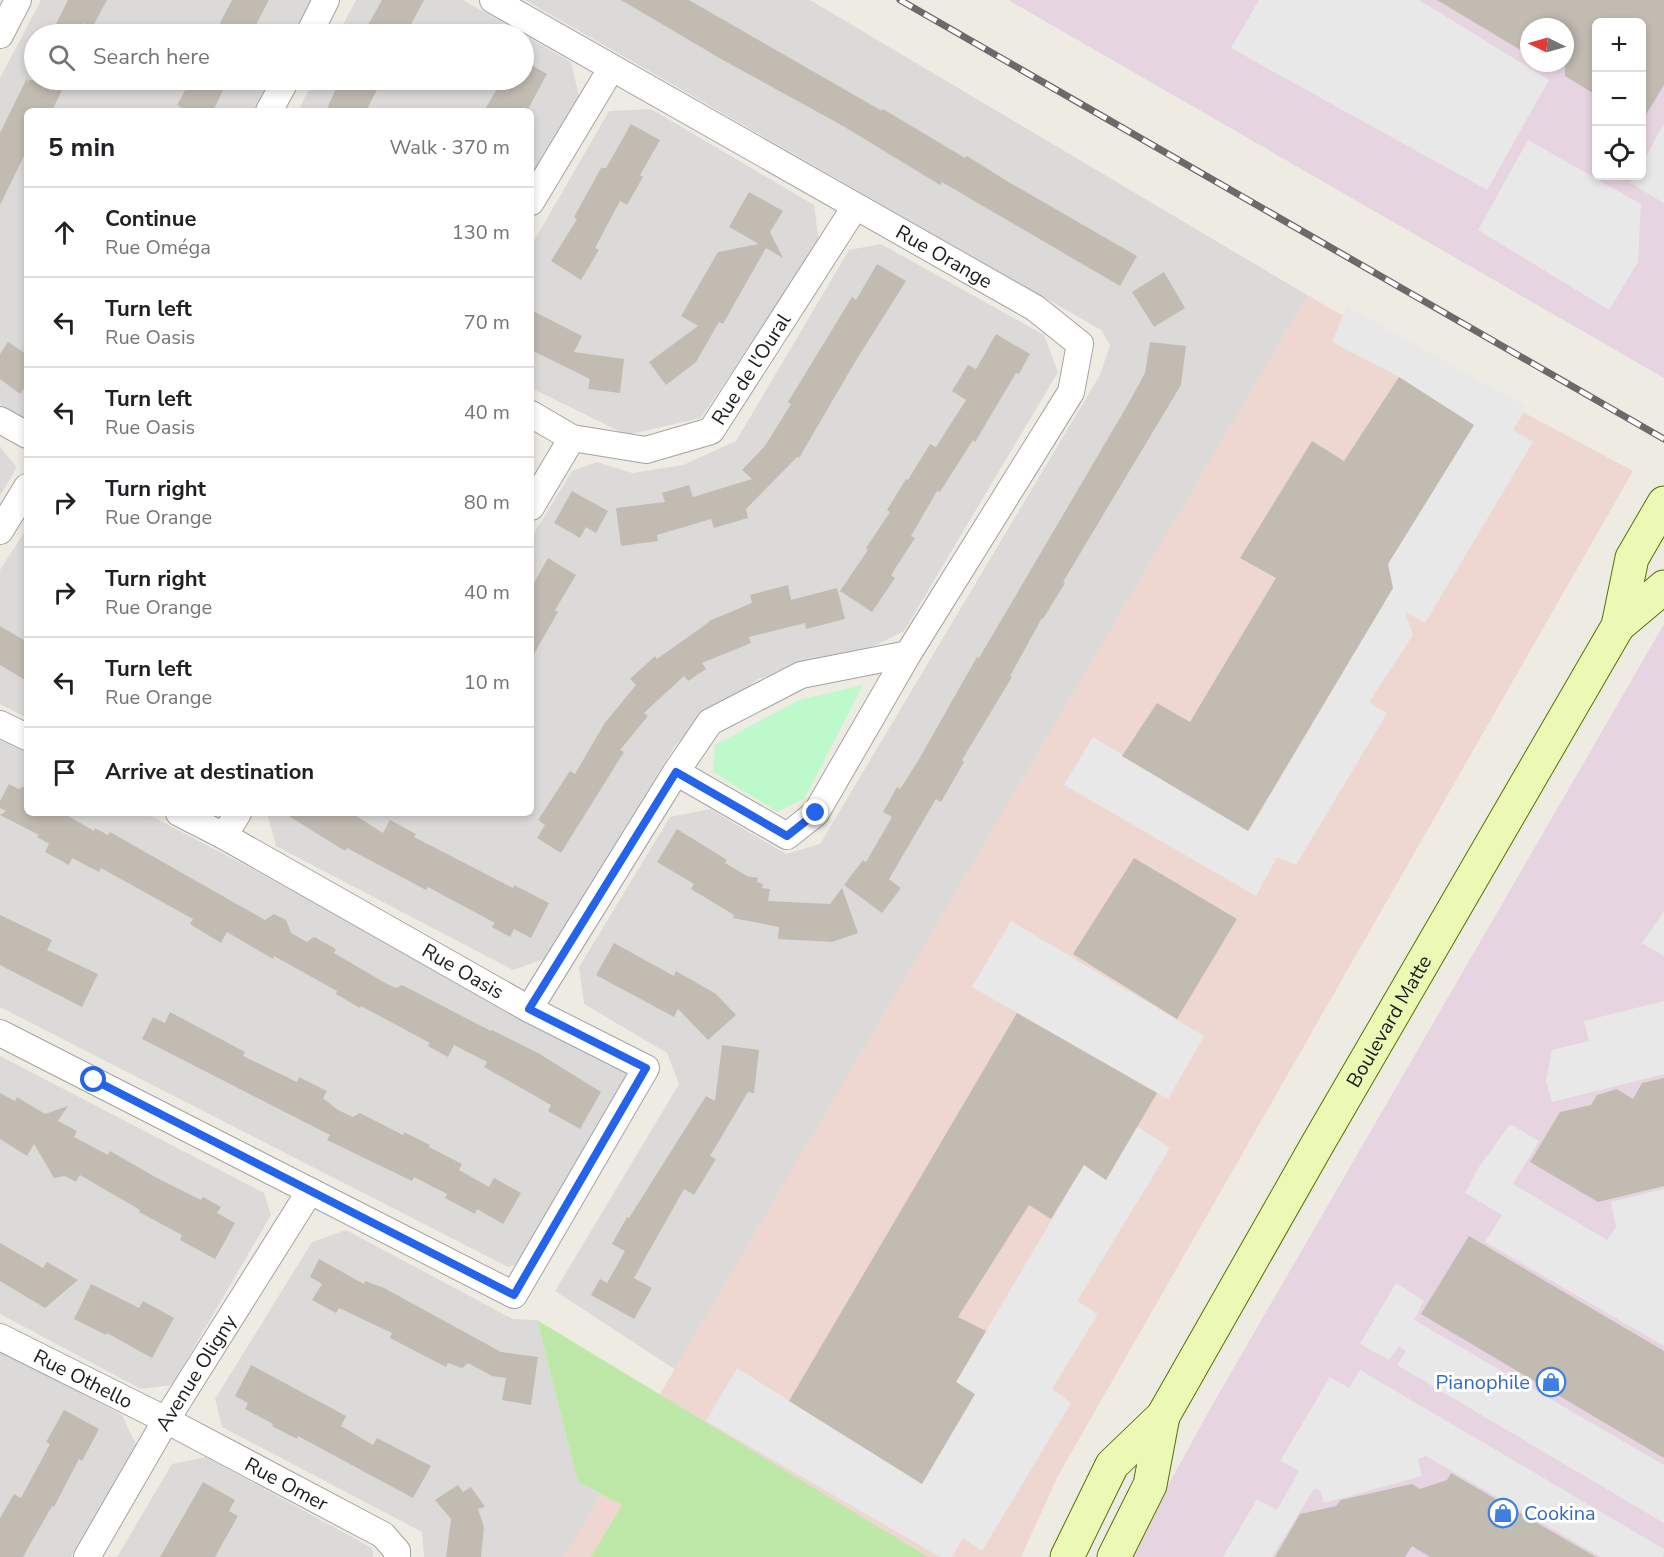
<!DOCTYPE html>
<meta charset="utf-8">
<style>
body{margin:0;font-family:"Nunito Sans",sans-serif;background:#f6f6f6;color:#202124}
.controls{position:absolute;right:18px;top:18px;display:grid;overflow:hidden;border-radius:9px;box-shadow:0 3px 9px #0003}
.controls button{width:54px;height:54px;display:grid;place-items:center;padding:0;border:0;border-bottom:2px solid #e0e0e0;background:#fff;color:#202124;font:30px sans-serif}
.compass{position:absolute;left:1520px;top:18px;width:54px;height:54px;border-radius:50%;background:#fff;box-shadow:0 3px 9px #0003;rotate:275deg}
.stop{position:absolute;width:18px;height:18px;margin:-14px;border:4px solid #2563eb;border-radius:50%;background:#fff}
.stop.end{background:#2563eb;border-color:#fff;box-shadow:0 2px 6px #0008}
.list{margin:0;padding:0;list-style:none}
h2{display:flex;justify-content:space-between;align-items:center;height:78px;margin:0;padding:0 24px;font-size:26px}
h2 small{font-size:20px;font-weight:400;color:#757577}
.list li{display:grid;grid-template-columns:39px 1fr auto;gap:18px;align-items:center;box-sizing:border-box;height:90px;padding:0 24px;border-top:2px solid #e0e0e0}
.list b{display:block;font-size:22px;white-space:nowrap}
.list p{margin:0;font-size:20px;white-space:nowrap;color:#757577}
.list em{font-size:20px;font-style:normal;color:#757577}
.icon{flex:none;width:33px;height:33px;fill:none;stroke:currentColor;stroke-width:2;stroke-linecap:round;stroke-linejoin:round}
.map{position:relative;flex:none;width:1664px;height:1557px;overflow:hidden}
.search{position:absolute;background:#fff;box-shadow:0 3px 9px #0003;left:24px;top:24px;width:510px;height:66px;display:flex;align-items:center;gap:15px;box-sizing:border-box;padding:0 21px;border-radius:33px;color:#757577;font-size:22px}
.panel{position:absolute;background:#fff;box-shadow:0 3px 9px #0003;left:24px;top:108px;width:510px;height:708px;border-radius:9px}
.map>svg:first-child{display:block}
.residential{fill:#dbdad9}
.commercial{fill:#efd7d1}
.industrial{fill:#e7d4e1;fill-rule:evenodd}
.grass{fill:#bee8a7}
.park{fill:#bef9cc}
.parking{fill:#e8e8e8}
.building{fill:#c2bbb2}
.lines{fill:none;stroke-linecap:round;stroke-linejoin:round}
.street-casing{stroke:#a3a3a3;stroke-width:28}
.secondary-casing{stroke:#567205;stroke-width:35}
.street{stroke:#fff;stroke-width:26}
.secondary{stroke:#ebf9b5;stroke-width:33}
.rail-casing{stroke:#6a6a6a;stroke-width:7}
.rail{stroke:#fff;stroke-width:4.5;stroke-dasharray:14;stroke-linecap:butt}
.route{stroke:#2563eb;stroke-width:8}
.labels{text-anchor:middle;stroke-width:6;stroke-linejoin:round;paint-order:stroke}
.street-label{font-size:20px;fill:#1c1c1c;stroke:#fff}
.shop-label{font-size:20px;fill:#366cbe;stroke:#fff;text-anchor:end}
</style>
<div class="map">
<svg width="1664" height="1557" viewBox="0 0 1664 1557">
<rect width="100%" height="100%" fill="#eeece2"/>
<!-- residential -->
<path class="residential" d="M 41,0 L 313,0 L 295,34 L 34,34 L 34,80 L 272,80 L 255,111 L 27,111 L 27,419 L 0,405 L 0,78 Z
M 356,0 L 463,0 L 523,34 L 338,34 Z
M 525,0 L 810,0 L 1324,305 L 679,1372 L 555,1291 L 679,1084 L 667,1053 L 584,1004 L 579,967 L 670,817 L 710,809 L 786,854 L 820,844 L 1100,375 L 1110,345 L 1101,330 Z
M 524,35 L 571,62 L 579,96 L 531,177 L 531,111 L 298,111 L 314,80 L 524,80 Z
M 651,109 L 814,205 L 819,241 L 701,418 L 627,435 L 531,388 L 531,246 L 609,111 Z
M 881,244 L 1044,335 L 1058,372 L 904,631 L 864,651 L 758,679 L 676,744 L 544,959 L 513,970 L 276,846 L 267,813 L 531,813 L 531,538 L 572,471 L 597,462 L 632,473 L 683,465 L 736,441 L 849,250 Z
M 0,447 L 17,467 L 0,496 Z
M 27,528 L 27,718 L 0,704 L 0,570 Z
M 0,738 L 27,752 L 27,813 L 145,813 L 620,1060 L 635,1092 L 537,1258 L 508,1267 L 0,1007 Z
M 0,1056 L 264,1193 L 271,1215 L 172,1385 L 141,1389 L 0,1314 Z
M 346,1230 L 513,1319 L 537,1320 L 578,1482 L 622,1505 L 591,1557 L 424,1557 L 422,1532 L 222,1427 L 215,1399 L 312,1242 Z
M 0,1350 L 122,1415 L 137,1447 L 71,1557 L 0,1557 Z
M 206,1457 L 372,1548 L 373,1557 L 117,1557 L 172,1464 Z"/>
<!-- commercial -->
<path class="commercial" d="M 1307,296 L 1633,471 L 1058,1476 L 1021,1557 L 564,1557 Z"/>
<!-- industrial -->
<path class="industrial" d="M 1008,0 L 1664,0 L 1664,378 ZM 1596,22 L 1642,22 L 1642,176 L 1596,176 ZM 1529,27 L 1565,27 L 1565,63 L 1529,63 Z
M 1664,624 L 1664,1557 L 1129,1557 L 1210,1409 Z"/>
<!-- grass -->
<path class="grass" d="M 537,1320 L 928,1557 L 591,1557 L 622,1505 L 578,1482 Z"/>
<!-- park -->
<path class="park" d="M 863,685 L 805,798 L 778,812 L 713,772 L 715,745 L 799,700 Z"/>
<!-- parking -->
<path class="parking" d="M 1259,0 L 1419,0 L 1549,80 L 1487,190 L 1231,48 Z
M 1664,124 L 1664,203 L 1630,183 L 1634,176 L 1642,176 L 1642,163 Z
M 1528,140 L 1641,204 L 1638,262 L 1609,310 L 1478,230 Z
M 1347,306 L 1527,407 L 1513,430 L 1533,442 L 1425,623 L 1405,612 L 1413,635 L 1369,702 L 1387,713 L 1296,865 L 1277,857 L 1256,896 L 1064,785 L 1093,737 L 1249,831 L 1393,588 L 1388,564 L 1474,425 L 1399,377 L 1332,342 Z
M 1664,911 L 1664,956 L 1642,943 Z
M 1011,921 L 1204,1036 L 1168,1099 L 972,987 Z
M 1664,1001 L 1664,1074 L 1552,1102 L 1546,1081 L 1552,1050 L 1589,1041 L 1584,1021 Z
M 1510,1124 L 1539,1141 L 1513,1184 L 1607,1240 L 1616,1227 L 1611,1202 L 1664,1189 L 1664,1346 L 1485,1242 L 1502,1215 L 1465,1193 L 1479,1167 Z
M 1137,1126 L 1170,1148 L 1077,1301 L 1098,1314 L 1052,1389 L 1071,1403 L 982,1551 L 963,1538 L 952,1557 L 940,1557 L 706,1421 L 737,1368 L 922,1484 L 975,1395 L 956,1382 L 1084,1165 L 1106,1180 Z
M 1396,1283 L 1424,1301 L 1414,1320 L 1664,1465 L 1664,1523 L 1397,1365 L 1406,1351 L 1399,1346 L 1389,1360 L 1360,1344 Z
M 1360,1370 L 1664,1549 L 1664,1554 L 1662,1557 L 1601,1557 L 1426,1456 L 1418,1459 L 1422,1476 L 1324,1503 L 1320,1490 L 1314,1489 L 1272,1557 L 1223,1557 L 1257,1499 L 1277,1510 L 1299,1471 L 1280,1461 L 1330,1377 L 1349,1388 Z"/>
<!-- building -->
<path class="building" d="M 68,0 L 107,0 L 92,28 L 84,23 L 77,34 L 51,34 Z
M 232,0 L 269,0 L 251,34 L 226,34 L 229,28 L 220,23 Z
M 382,0 L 424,0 L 406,34 L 363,34 Z
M 621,0 L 689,0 L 882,111 L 883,109 L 965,158 L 967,156 L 1005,180 L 1137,256 L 1120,286 L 942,182 L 940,185 L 843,126 L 721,59 Z
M 1437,0 L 1664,0 L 1664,85 L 1641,123 L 1641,22 L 1596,22 L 1596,95 L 1565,76 L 1565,27 L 1529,27 L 1529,55 Z
M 524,61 L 547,74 L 527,111 L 484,111 L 502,80 L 524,80 Z
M 27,78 L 27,83 L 29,80 L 52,80 L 64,86 L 52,111 L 27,111 L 27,150 L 0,205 L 0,133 Z
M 191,80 L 228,80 L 213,111 L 188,111 L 177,105 Z
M 340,80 L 382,80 L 366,111 L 326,111 Z
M 631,124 L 660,140 L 640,175 L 643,177 L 627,205 L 620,201 L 595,248 L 599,250 L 581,280 L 551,261 L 577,219 L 574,217 L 601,168 L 606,168 Z
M 749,192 L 783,211 L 770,232 L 783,258 L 766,248 L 723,324 L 719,322 L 696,362 L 666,385 L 649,362 L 698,326 L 681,316 L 718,252 L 759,244 L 729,227 Z
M 877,264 L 906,281 L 855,362 L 799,458 L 797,457 L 746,509 L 748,518 L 714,528 L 711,519 L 657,535 L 658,541 L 621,546 L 616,508 L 665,502 L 662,493 L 689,485 L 693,497 L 752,479 L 742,470 L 765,446 L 791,404 L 788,402 L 852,297 L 856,300 Z
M 1164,272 L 1185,308 L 1154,327 L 1132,292 Z
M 531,310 L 582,336 L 574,352 L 624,359 L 620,393 L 588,389 L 590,379 L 531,350 Z
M 996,334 L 1030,354 L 1019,374 L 1016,373 L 975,442 L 973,440 L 940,492 L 937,491 L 911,536 L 915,538 L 891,575 L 895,578 L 872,612 L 840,591 L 868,550 L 866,548 L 890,512 L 887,510 L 906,479 L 908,480 L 930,444 L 936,447 L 966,400 L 952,391 L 968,365 L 976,369 Z
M 8,342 L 27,355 L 27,384 L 20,394 L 0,379 L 0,354 Z
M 1150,342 L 1186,346 L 1181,385 L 1063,582 L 1065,583 L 1043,619 L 1042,618 L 1010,676 L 1012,677 L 962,760 L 964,762 L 941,802 L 936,799 L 889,879 L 901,888 L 882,913 L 844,885 L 863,860 L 866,862 L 892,817 L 883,812 L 897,787 L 900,789 L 918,761 L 977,657 L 979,658 L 1127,406 L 1145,373 Z
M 1399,377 L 1474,425 L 1388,564 L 1393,588 L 1248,831 L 1122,756 L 1157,703 L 1190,722 L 1276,578 L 1240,558 L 1312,441 L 1344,461 Z
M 572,491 L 608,511 L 596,533 L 586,527 L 580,538 L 554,523 Z
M 548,558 L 576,575 L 555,610 L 558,612 L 531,659 L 531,588 Z
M 788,585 L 791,600 L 837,588 L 845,619 L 806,629 L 805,623 L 749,637 L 751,643 L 702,663 L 706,669 L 688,681 L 684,676 L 644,713 L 648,716 L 620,750 L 624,752 L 561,853 L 537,838 L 545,825 L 538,820 L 570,771 L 575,774 L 604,724 L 636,685 L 630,679 L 655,656 L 657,659 L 709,622 L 709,621 L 752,603 L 750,595 Z
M 0,626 L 27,642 L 27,681 L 0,665 Z
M 9,784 L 19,789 L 27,785 L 27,813 L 63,813 L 94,831 L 95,828 L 108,835 L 110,832 L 265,920 L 274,914 L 286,920 L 291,933 L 307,942 L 314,937 L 336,949 L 334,953 L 387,984 L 396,988 L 402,985 L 491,1031 L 492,1030 L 538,1053 L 601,1092 L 580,1129 L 548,1111 L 551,1105 L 484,1067 L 487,1062 L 454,1045 L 448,1057 L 428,1046 L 430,1043 L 361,1006 L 360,1008 L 336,994 L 337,991 L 274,956 L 273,959 L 227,932 L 221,943 L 190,924 L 193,919 L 101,868 L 99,872 L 72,858 L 69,865 L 45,852 L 49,844 L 37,837 L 39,835 L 0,815 L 6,811 L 0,808 L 0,801 Z
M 284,813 L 352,813 L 383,833 L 390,820 L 416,834 L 414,837 L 513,888 L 514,885 L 549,903 L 531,938 L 514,929 L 510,937 L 492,927 L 495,923 L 428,887 L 426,890 L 347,848 L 345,851 Z
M 677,829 L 727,860 L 725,863 L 747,876 L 758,878 L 757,882 L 763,884 L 762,888 L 770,889 L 768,901 L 830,904 L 842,888 L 858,933 L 832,942 L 778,939 L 779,927 L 733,918 L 734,915 L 691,889 L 694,884 L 657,862 Z
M 1134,858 L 1237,919 L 1177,1019 L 1073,954 Z
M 0,915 L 52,940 L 47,950 L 98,974 L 82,1007 L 0,965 Z
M 614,943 L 674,976 L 676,971 L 716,994 L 736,1015 L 708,1040 L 678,1009 L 674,1017 L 596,975 Z
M 170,1012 L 245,1052 L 243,1056 L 297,1082 L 299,1077 L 327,1091 L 323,1098 L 338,1110 L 353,1117 L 360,1113 L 403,1135 L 404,1132 L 430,1145 L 429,1147 L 462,1164 L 459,1170 L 489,1187 L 494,1178 L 521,1193 L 503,1224 L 477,1209 L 475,1214 L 445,1198 L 447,1194 L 414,1177 L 412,1181 L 327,1140 L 330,1135 L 142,1039 L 153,1017 L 165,1023 Z
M 1017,1013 L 1157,1093 L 1106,1180 L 1084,1165 L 1051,1219 L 1029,1205 L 958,1317 L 986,1331 L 956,1382 L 975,1394 L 922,1484 L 789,1401 Z
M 722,1045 L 759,1050 L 754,1093 L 748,1092 L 710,1156 L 716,1159 L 694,1195 L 684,1189 L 634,1278 L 652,1288 L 634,1319 L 591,1295 L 600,1279 L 607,1283 L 625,1251 L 612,1244 L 627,1217 L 629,1218 L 706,1096 L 715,1101 Z
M 1664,1078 L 1664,1186 L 1598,1202 L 1530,1162 L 1560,1112 L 1591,1105 L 1597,1095 L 1617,1089 L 1633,1099 L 1642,1083 Z
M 0,1093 L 15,1101 L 17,1097 L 45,1114 L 68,1106 L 58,1121 L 77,1131 L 74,1137 L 108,1155 L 110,1151 L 157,1178 L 201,1200 L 203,1197 L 221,1207 L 217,1213 L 235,1223 L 215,1259 L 180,1240 L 182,1235 L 139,1212 L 140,1210 L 80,1175 L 76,1182 L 65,1176 L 54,1178 L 34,1144 L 27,1156 L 0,1139 Z
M 1469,1236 L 1664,1351 L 1664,1458 L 1421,1314 Z
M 0,1243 L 43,1268 L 47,1262 L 78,1280 L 45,1308 L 0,1281 Z
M 319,1259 L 364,1284 L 365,1281 L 384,1288 L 501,1352 L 538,1357 L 531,1405 L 502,1400 L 506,1378 L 492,1376 L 468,1363 L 462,1368 L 448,1363 L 446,1367 L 390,1338 L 392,1333 L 339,1308 L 336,1313 L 312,1300 L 322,1284 L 310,1277 Z
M 91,1284 L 139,1308 L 143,1301 L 174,1318 L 152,1358 L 107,1333 L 106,1335 L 74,1319 Z
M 251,1365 L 346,1416 L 341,1426 L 373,1445 L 377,1438 L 431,1466 L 413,1498 L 298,1436 L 297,1439 L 272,1426 L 273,1424 L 245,1409 L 248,1403 L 235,1396 Z
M 64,1410 L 99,1429 L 82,1461 L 79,1459 L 54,1507 L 52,1506 L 23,1557 L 0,1557 L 0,1518 L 14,1494 L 21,1498 L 50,1444 L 46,1442 Z
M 1451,1473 L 1596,1557 L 1430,1557 L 1412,1546 L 1405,1557 L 1275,1557 L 1300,1514 L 1336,1506 L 1341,1500 L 1412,1484 L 1420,1489 L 1447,1480 Z
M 203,1482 L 235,1500 L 229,1511 L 238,1516 L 215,1557 L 160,1557 Z
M 458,1485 L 463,1492 L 471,1487 L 485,1507 L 478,1509 L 484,1527 L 481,1557 L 446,1557 L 451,1519 L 435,1500 Z"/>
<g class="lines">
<!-- street casing -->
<g class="street-casing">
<g id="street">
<path id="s1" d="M 493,0 L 1035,308 L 1080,344 L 1071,392 L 908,654 L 801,675 L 710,722 L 676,772 L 529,1009"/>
<path d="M 309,34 L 326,0"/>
<path d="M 0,35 L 18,0"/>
<path d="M 269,111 L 286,80"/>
<path d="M 531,202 L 611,69"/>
<path id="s2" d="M 531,414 L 572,438 L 646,450 L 711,431 L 855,207"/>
<path d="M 0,420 L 27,435"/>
<path d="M 531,507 L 572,438"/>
<path d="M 0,531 L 27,487"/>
<path d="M 0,724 L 27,737"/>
<path d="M 676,772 L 787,836 L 816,813 L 908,654"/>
<path d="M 224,836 L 238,813"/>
<path d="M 0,1033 L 514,1295 L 646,1068 L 529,1009 L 224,836 L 179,813"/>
<path id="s3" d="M 0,1337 L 166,1420 L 383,1535 L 397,1551 L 397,1557"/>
<path id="s4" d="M 87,1557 L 166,1420 L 310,1191"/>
</g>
</g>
<!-- secondary casing -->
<g class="secondary-casing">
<g id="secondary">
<path d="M 1618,626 L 1664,587"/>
<path id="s5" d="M 1067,1557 L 1112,1465 L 1163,1416 L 1317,1145 L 1618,626 L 1632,558 L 1664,503"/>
<path d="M 1114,1557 L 1150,1485 L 1163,1416"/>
</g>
</g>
<!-- street -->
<use href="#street" class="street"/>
<!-- secondary -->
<use href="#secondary" class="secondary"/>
<!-- rail casing -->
<g class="rail-casing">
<path id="rail" d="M 900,0 L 1664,439"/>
</g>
<!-- rail -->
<use href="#rail" class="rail"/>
</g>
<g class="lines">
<!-- route -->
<path class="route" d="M 94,1080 L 514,1295 L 646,1068 L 529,1009 L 676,772 L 787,836 L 816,813"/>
</g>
<!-- icons -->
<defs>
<g id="shop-ring" transform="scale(1.5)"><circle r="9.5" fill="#fff" stroke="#3f7fe0" stroke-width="1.5"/><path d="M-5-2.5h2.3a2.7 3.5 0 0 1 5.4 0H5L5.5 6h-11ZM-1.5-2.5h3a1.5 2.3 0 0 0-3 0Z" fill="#3f7fe0"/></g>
</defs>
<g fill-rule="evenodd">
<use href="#shop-ring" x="1551" y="1382"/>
<use href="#shop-ring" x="1503" y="1513"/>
</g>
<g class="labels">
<!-- street labels -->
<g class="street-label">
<text dy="7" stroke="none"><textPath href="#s1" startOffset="519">Rue Orange</textPath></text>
<text dy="7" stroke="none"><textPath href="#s2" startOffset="264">Rue de l'Oural</textPath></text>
<text transform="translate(463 971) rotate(30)" y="7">Rue Oasis</text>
<text dy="7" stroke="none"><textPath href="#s5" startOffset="628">Boulevard Matte</textPath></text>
<text dy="7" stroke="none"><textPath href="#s4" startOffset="214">Avenue Oligny</textPath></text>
<text dy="7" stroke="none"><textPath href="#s3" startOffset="93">Rue Othello</textPath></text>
<text dy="7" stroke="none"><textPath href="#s3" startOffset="322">Rue Omer</textPath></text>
</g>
<!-- shop labels -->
<g class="shop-label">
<text x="1530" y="1389">Pianophile</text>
<text x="1524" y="1520" text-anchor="start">Cookina</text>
</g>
</g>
</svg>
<div class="controls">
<button>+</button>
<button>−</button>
<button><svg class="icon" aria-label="locate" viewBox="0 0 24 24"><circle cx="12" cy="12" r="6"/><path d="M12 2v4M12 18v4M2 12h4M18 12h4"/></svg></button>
</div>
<svg class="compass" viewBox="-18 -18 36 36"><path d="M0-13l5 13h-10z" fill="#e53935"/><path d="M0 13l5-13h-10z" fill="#757577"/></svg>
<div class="stop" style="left:94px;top:1080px"></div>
<div class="stop end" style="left:816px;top:813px"></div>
<div class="search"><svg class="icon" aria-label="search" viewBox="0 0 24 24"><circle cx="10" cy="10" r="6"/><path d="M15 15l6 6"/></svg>Search here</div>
<section class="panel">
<h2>5 min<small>Walk · 370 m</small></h2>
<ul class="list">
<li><svg class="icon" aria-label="ahead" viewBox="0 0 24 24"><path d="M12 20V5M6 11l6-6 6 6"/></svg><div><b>Continue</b><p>Rue Oméga</p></div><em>130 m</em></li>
<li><svg class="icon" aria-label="left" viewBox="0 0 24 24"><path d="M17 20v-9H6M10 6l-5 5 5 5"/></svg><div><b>Turn left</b><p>Rue Oasis</p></div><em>70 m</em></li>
<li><svg class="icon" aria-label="left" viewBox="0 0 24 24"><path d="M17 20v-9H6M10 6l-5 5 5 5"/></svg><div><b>Turn left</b><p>Rue Oasis</p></div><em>40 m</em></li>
<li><svg class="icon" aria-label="right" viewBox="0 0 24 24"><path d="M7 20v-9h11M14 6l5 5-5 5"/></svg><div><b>Turn right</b><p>Rue Orange</p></div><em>80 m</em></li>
<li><svg class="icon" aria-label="right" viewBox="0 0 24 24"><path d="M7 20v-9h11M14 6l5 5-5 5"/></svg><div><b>Turn right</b><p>Rue Orange</p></div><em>40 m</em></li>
<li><svg class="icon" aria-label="left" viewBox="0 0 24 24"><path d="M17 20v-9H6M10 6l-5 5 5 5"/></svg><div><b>Turn left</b><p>Rue Orange</p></div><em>10 m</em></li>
<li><svg class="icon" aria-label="arrive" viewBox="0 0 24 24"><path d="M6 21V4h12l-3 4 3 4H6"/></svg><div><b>Arrive at destination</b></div></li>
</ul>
</section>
</div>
